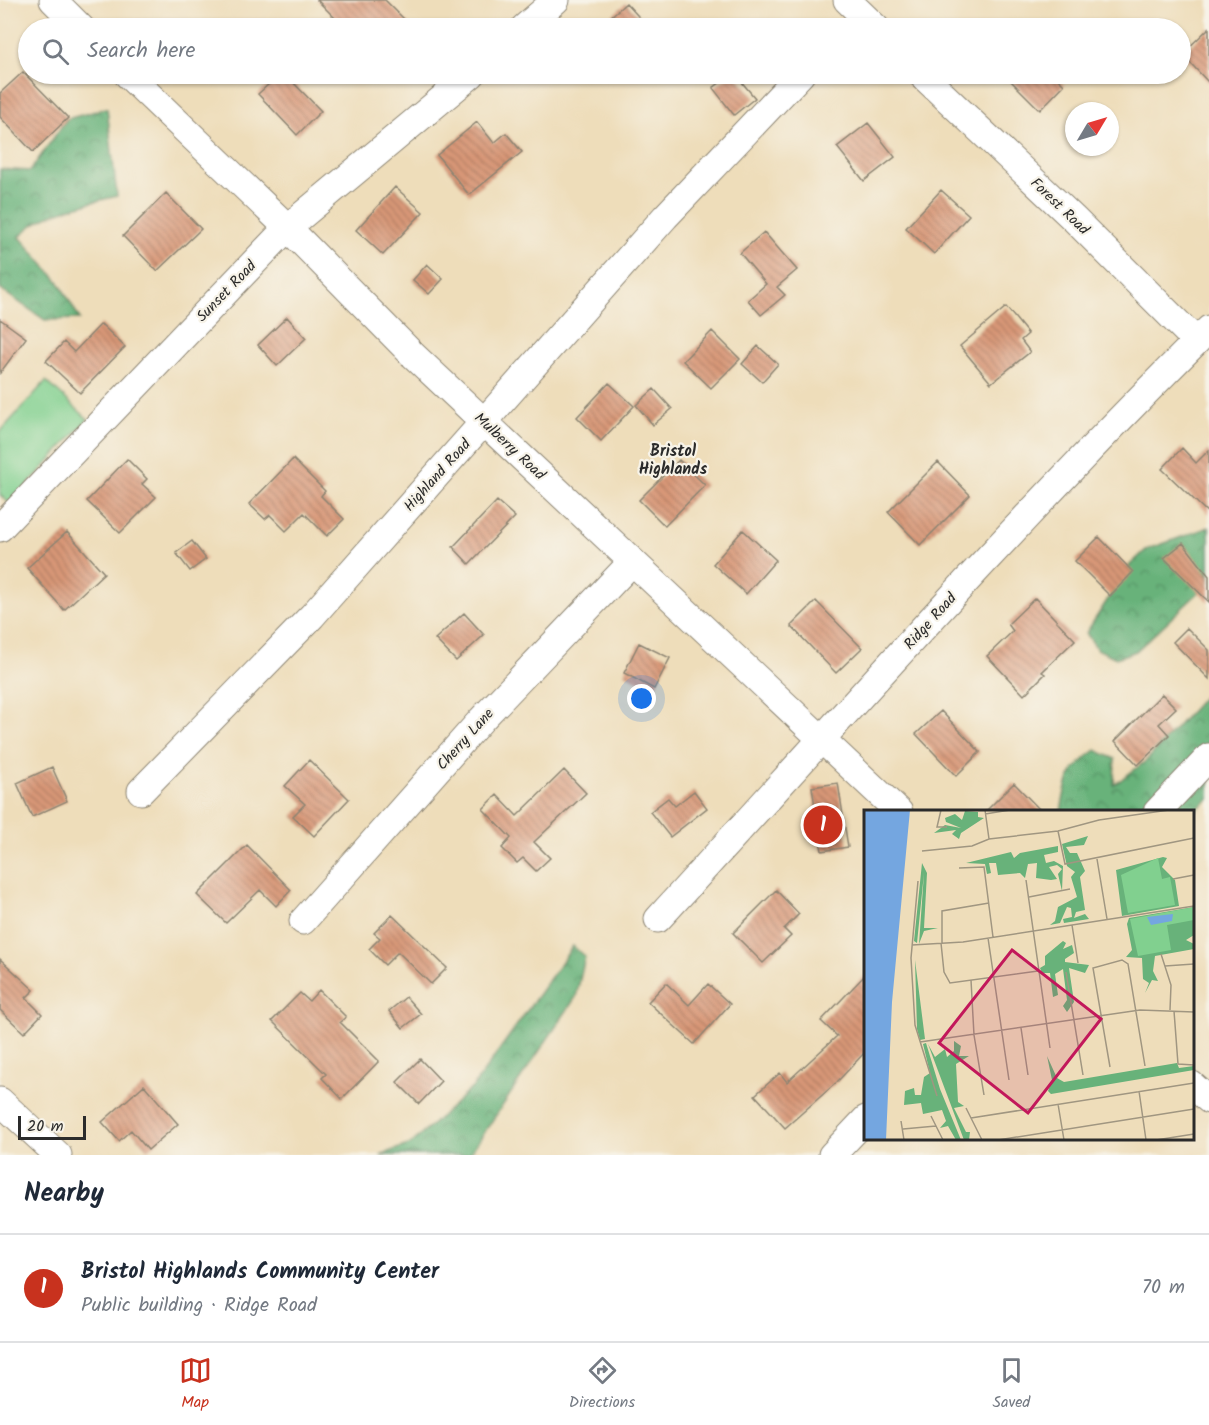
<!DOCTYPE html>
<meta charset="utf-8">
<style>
body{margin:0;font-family:Kalam,sans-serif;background:#f2f2f3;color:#1f2937}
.compass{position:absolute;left:1065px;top:102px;width:54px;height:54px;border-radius:50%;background:#fff;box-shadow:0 2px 4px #0004;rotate:52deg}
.scale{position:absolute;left:18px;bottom:15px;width:68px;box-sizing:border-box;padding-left:6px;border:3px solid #2b2b2b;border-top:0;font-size:16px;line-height:21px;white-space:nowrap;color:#2b2b2b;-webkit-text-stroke:4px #f7f3e8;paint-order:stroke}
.you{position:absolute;left:642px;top:699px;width:21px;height:21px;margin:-15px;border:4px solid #fff;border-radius:50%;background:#1a73e8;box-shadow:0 0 0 9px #1a73e833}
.badge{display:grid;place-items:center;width:39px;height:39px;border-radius:50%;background:#c8321e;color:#fff;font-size:20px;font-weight:700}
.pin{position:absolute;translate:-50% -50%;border:3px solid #fff;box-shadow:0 2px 6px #0006}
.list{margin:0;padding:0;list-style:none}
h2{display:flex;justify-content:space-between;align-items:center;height:78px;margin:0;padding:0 24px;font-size:26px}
h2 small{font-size:20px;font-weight:400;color:#747a83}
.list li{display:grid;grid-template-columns:39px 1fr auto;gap:18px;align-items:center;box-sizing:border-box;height:108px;padding:0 24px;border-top:2px solid #e0e1e3}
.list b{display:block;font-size:22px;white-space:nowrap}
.list p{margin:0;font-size:20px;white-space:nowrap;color:#747a83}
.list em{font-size:20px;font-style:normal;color:#747a83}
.icon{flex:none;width:33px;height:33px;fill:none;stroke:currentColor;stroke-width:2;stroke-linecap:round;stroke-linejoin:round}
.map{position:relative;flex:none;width:1209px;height:1155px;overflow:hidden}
.search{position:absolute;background:#fff;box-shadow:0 2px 4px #0004;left:18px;right:18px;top:18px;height:66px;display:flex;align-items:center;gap:15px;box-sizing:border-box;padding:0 21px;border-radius:33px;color:#747a83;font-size:22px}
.sheet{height:186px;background:#fff}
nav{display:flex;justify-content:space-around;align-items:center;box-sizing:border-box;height:84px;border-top:2px solid #e0e1e3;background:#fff;font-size:16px;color:#747a83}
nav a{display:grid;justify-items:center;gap:3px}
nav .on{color:#c8321e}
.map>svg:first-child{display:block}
.forest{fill:url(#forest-crowns);stroke:#4a6e52;stroke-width:1.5}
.green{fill:#81d08f;stroke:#567e5d;stroke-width:1.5}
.building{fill:url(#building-back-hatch)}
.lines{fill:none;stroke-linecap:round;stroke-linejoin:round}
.street-casing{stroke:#8c8472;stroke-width:29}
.street{stroke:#fff;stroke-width:27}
.labels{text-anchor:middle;stroke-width:4.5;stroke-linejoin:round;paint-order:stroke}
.street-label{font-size:15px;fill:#2b2b2b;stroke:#f7f3e8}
.neighbourhood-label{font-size:16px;font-weight:bold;fill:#2b2b2b;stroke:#f7f3e8}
.inset-road{fill:none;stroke:#a09681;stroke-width:1.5}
.view{fill:#c2185b;fill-opacity:0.15;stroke:#c2185b;stroke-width:3}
.inset-edge{fill:none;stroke:#2b2b2b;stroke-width:3}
</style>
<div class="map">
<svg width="1209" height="1155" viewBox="0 0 1209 1155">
<defs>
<pattern id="forest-crowns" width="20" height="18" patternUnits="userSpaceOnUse" patternTransform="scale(1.5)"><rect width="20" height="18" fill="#68b27a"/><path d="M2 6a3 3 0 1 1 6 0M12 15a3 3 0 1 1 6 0" fill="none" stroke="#569164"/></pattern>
<pattern id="building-back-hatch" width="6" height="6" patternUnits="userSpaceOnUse" patternTransform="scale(1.5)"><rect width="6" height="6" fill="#d89777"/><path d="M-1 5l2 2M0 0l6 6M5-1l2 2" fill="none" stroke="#af7b62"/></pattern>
</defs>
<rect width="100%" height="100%" fill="#f7f3e8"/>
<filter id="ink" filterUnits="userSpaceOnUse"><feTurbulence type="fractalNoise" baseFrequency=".0167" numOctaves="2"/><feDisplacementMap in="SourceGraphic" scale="12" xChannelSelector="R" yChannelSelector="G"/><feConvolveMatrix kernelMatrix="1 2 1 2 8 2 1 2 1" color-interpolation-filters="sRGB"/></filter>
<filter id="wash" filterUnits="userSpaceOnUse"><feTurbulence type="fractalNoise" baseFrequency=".008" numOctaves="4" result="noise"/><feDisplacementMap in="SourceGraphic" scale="24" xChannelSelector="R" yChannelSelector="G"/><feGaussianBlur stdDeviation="1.35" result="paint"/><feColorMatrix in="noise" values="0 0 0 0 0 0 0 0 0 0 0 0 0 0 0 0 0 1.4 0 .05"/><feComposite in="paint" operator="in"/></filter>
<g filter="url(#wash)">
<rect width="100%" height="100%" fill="#eeddba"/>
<!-- forest -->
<path class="forest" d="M 107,108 L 117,196 C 87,204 39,212 20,237 L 58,281 L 80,319 L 45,320 L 0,289 L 0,169 L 30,171 L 67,119 Z
M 1209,527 L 1209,583 L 1136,651 L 1116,658 L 1097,649 L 1086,633 L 1130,565 L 1146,550 Z
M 1209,691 L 1209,799 L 1193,812 L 1061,812 C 1067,779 1068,770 1096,750 L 1115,759 L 1114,785 L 1147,760 Z
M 573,946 L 585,957 L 576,997 L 469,1155 L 380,1155 L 411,1144 L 473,1087 Z"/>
<!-- green -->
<path class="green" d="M 46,381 L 88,419 L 10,504 L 0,495 L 0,432 Z"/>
<g id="blocks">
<!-- building -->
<path class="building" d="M 317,0 L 385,0 L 413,28 L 363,28 L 353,20 L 345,28 Z
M 626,3 L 649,28 L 598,28 Z
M 1209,28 L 1209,83 L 1182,54 Z
M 23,72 L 68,118 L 33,152 L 0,117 L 0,93 Z
M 280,74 L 285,74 L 321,111 L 297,135 L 258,94 Z
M 732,74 L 735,74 L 755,98 L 734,115 L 713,88 Z
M 1004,74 L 1053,74 L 1064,85 L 1040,110 Z
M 477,122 L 494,143 L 506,133 L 522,152 L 469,195 L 437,155 Z
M 868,123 L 895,157 L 864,181 L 837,147 Z
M 395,187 L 423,212 L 383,255 L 356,230 Z
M 941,190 L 969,215 L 934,254 L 906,228 Z
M 166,193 L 201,229 L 157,271 L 123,236 Z
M 764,232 L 797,270 L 777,287 L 785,295 L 761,315 L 748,300 L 766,284 L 740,253 Z
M 427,264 L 443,279 L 429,294 L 413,280 Z
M 1006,307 L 1028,334 L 1021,340 L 1030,352 L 991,383 L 960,346 Z
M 287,317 L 306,338 L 277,366 L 258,345 Z
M 0,319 L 26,338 L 0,373 Z
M 101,324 L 125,347 L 80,393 L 46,361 L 64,342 L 74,352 Z
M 712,331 L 740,359 L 711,388 L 683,361 Z
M 758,346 L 778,364 L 762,382 L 742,364 Z
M 609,383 L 634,406 L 601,441 L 577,417 Z
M 654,389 L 672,409 L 653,425 L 636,405 Z
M 1182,448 L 1196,463 L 1209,450 L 1209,514 L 1162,469 Z
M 127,459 L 147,479 L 142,484 L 156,497 L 120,533 L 87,501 Z
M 293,459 L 325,491 L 321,496 L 344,519 L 327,536 L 304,513 L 286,531 L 270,515 L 265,519 L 249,504 Z
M 679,460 L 705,485 L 665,526 L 639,500 Z
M 938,462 L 970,495 L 920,545 L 888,512 Z
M 497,501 L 515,517 L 469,564 L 453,547 Z
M 743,530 L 776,560 L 746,594 L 713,564 Z
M 67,532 L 104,573 L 64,610 L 27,568 Z
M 1099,537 L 1133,572 L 1110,596 L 1075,561 Z
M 192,541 L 206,559 L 190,571 L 176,553 Z
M 1183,543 L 1209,576 L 1209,602 L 1164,558 Z
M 1035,598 L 1075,640 L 1042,672 L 1045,674 L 1024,695 L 987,656 L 1013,631 L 1008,624 Z
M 816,601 L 862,648 L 836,673 L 791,626 Z
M 464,613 L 484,635 L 456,661 L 435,639 Z
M 1187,628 L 1209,650 L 1209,679 L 1173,642 Z
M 639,643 L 670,658 L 654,689 L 624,673 Z
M 1162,694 L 1176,708 L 1159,724 L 1169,735 L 1138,765 L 1115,741 Z
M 941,711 L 980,752 L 956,776 L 916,734 Z
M 309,760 L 349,799 L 314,836 L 293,816 L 305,804 L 285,786 Z
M 52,767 L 67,801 L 32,817 L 17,783 Z
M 564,770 L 586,793 L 534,842 L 550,858 L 536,871 L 523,858 L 517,863 L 502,848 L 511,838 L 483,809 L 497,795 L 517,816 Z
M 838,783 L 848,847 L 822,851 L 812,787 Z
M 1014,783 L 1042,812 L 985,812 Z
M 694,791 L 707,808 L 670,837 L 650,812 L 668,798 L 675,806 Z
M 247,845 L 291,890 L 276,906 L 260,890 L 226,923 L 197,895 Z
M 776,890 L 799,914 L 784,929 L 791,936 L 763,963 L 733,933 Z
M 392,915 L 447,968 L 431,984 L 398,952 L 385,965 L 369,949 L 380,938 L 374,933 Z
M 0,959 L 34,990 L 26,998 L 42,1014 L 24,1033 L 0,1010 Z
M 866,974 L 866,1051 L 837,1082 L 785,1128 L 755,1095 L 780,1073 L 787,1082 L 837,1036 L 821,1021 Z
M 666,983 L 689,1005 L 708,984 L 730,1004 L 694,1044 L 648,1002 Z
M 319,990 L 346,1017 L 340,1022 L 379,1061 L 342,1099 L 322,1078 L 326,1074 L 272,1021 L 300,993 L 309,1001 Z
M 406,997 L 421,1014 L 403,1028 L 389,1011 Z
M 420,1059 L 441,1081 L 419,1104 L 397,1082 Z
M 144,1085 L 178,1124 L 148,1150 L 131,1130 L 119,1141 L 102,1122 Z"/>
</g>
</g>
<g filter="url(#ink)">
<use href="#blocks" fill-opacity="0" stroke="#8c8472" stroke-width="1.5"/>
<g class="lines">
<!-- street casing -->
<g class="street-casing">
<path id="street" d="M 53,0 L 81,28
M 847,0 L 876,28
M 524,28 L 556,0
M 127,74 L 292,232 L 413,355 L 899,812
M 921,74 L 1074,219 L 1196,341
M 0,528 L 287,228 L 472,74
M 141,791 L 312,616 L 665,217 L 801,74
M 1157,812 L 1209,757
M 658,919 C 840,720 1018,518 1209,329
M 303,921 L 482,719 L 632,562
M 1192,1085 L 1209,1100
M 0,1101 L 58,1155
M 832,1155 L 866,1119"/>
</g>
<!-- street -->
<use href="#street" class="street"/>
</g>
</g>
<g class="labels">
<!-- street labels -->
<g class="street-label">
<text transform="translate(1060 206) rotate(44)" y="5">Forest Road</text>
<text transform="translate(226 291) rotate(-46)" y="5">Sunset Road</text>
<text transform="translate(510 446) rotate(43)" y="5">Mulberry Road</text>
<text transform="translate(437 475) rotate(-48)" y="5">Highland Road</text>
<text transform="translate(930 621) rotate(-48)" y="5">Ridge Road</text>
<text transform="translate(465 739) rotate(-48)" y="5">Cherry Lane</text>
</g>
<!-- neighbourhood labels -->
<g class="neighbourhood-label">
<text x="673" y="456">Bristol<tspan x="673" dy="18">Highlands</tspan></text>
</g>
</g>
<!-- overview -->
<g transform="translate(864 810)">
<rect width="330" height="330" fill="#eeddba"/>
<path d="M 101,1 L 114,2 L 114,7 L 120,8 L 97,23 L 95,29 L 88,24 L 92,20 L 70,23 L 81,15 L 97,18 L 82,12 L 81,8 L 91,4 L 98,10 ZM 224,26 L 220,35 L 202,37 L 206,43 L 213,43 L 221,61 L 216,67 L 221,100 L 212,102 L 210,108 L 221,104 L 225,109 L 200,113 L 199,109 L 208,107 L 207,98 L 203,97 L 196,113 L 186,115 L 191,111 L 194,97 L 213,87 L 207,67 L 211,62 L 203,56 L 198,34 ZM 194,36 L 194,42 L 180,45 L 182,53 L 190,51 L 199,56 L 198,81 L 194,64 L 198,59 L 193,55 L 185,57 L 193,69 L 187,70 L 172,68 L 173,53 L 164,54 L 161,68 L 156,63 L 134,65 L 132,53 L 125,53 L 127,63 L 123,64 L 121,54 L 102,53 L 147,42 L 150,48 L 156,43 ZM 299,47 L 303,48 L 298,57 L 311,70 L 315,96 L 258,106 L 252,60 ZM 58,53 L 63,63 L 60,118 L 74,118 L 60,121 L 55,134 L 60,63 L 53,133 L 50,131 ZM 330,97 L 330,125 L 322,130 L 330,134 L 330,139 L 291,146 L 289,161 L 294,171 L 288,170 L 281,183 L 285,173 L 279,169 L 278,148 L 262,147 L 268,140 L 263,114 L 265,108 ZM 199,131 L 202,133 L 199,139 L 208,135 L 210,143 L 201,149 L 201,152 L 225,155 L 221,163 L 205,158 L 210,192 L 203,202 L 199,196 L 203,190 L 199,159 L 191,164 L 194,185 L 189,187 L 186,163 L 178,163 L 176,158 L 181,155 L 181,146 ZM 51,150 L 61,229 L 56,230 L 53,219 ZM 90,231 L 97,236 L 95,246 L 105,246 L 92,254 L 94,292 L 100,296 L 90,298 L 102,322 L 106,322 L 105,330 L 100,330 L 64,234 L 71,247 L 81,239 L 83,247 L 90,241 ZM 62,233 L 76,279 L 97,330 L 92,330 L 84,316 L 76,318 L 82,311 L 78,300 L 59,304 L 57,293 L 40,295 L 41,281 L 50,278 L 51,285 L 57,285 L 60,267 L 66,263 L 59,234 ZM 183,246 L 193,268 L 200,272 L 313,253 L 315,258 L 330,256 L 330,260 L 187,284 L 184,281 L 188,270 Z" fill="#68b27a"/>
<path d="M 294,48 L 298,69 L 306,67 L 311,95 L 264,103 L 257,65 ZM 330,97 L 330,110 L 303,115 L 307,140 L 274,146 L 266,109 Z" fill="#81d08f"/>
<path d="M 0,0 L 46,0 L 28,192 L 22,330 L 0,330 ZM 309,104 L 308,111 L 287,115 L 283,107 Z" fill="#74a6e0"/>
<path class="inset-road" d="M 77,0 L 73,17 L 83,17M 121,0 L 125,29M 121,4 L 146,0M 194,21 L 201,54 L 330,28M 58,41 L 108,36 L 125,29 L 194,21 L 235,10 L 305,0M 233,49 L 243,109M 95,58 L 120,57 L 129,127M 309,69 L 330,65M 162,70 L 186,238M 54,71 L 47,148 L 51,215 L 73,286M 165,87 L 206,79M 208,115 L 214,153M 124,128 L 145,270M 77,133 L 80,162 L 86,173 L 174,161M 78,133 L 78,101 L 125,93M 48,135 L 99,132 L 330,96M 297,144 L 307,175 L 306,200M 301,156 L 330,154M 202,162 L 219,265M 107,170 L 110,225 L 120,285M 310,201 L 314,254 L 330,255M 157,218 L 164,265M 56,232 L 276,200 L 330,202M 246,257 L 229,158 L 258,150 L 264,154 L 281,256M 275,281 L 282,330M 194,294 L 200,330M 102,298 L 118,330M 67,306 L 79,330M 107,308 L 330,273M 37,311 L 40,330M 39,319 L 72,316M 134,330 L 330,299M 292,330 L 330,324"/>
<path class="view" d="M 148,140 L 237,209 L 164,303 L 75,233 Z"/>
<rect width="330" height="330" class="inset-edge"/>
</g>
</svg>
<svg class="compass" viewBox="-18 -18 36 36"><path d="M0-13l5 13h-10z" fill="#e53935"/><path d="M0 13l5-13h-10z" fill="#747a83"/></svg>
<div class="scale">20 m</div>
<div class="you"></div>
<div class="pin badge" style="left:823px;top:825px">1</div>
<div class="search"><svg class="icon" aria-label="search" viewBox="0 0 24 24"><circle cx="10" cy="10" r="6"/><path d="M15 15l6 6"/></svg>Search here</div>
</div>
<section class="sheet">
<h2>Nearby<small></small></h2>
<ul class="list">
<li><span class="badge">1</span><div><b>Bristol Highlands Community Center</b><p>Public building · Ridge Road</p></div><em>70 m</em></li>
</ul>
</section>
<nav>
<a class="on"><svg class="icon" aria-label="map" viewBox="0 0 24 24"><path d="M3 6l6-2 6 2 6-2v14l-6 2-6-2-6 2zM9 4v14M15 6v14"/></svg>Map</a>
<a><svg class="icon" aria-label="directions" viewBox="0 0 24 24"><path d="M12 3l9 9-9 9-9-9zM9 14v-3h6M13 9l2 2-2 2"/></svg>Directions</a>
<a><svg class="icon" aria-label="saved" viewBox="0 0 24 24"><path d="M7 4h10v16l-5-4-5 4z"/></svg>Saved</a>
</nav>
